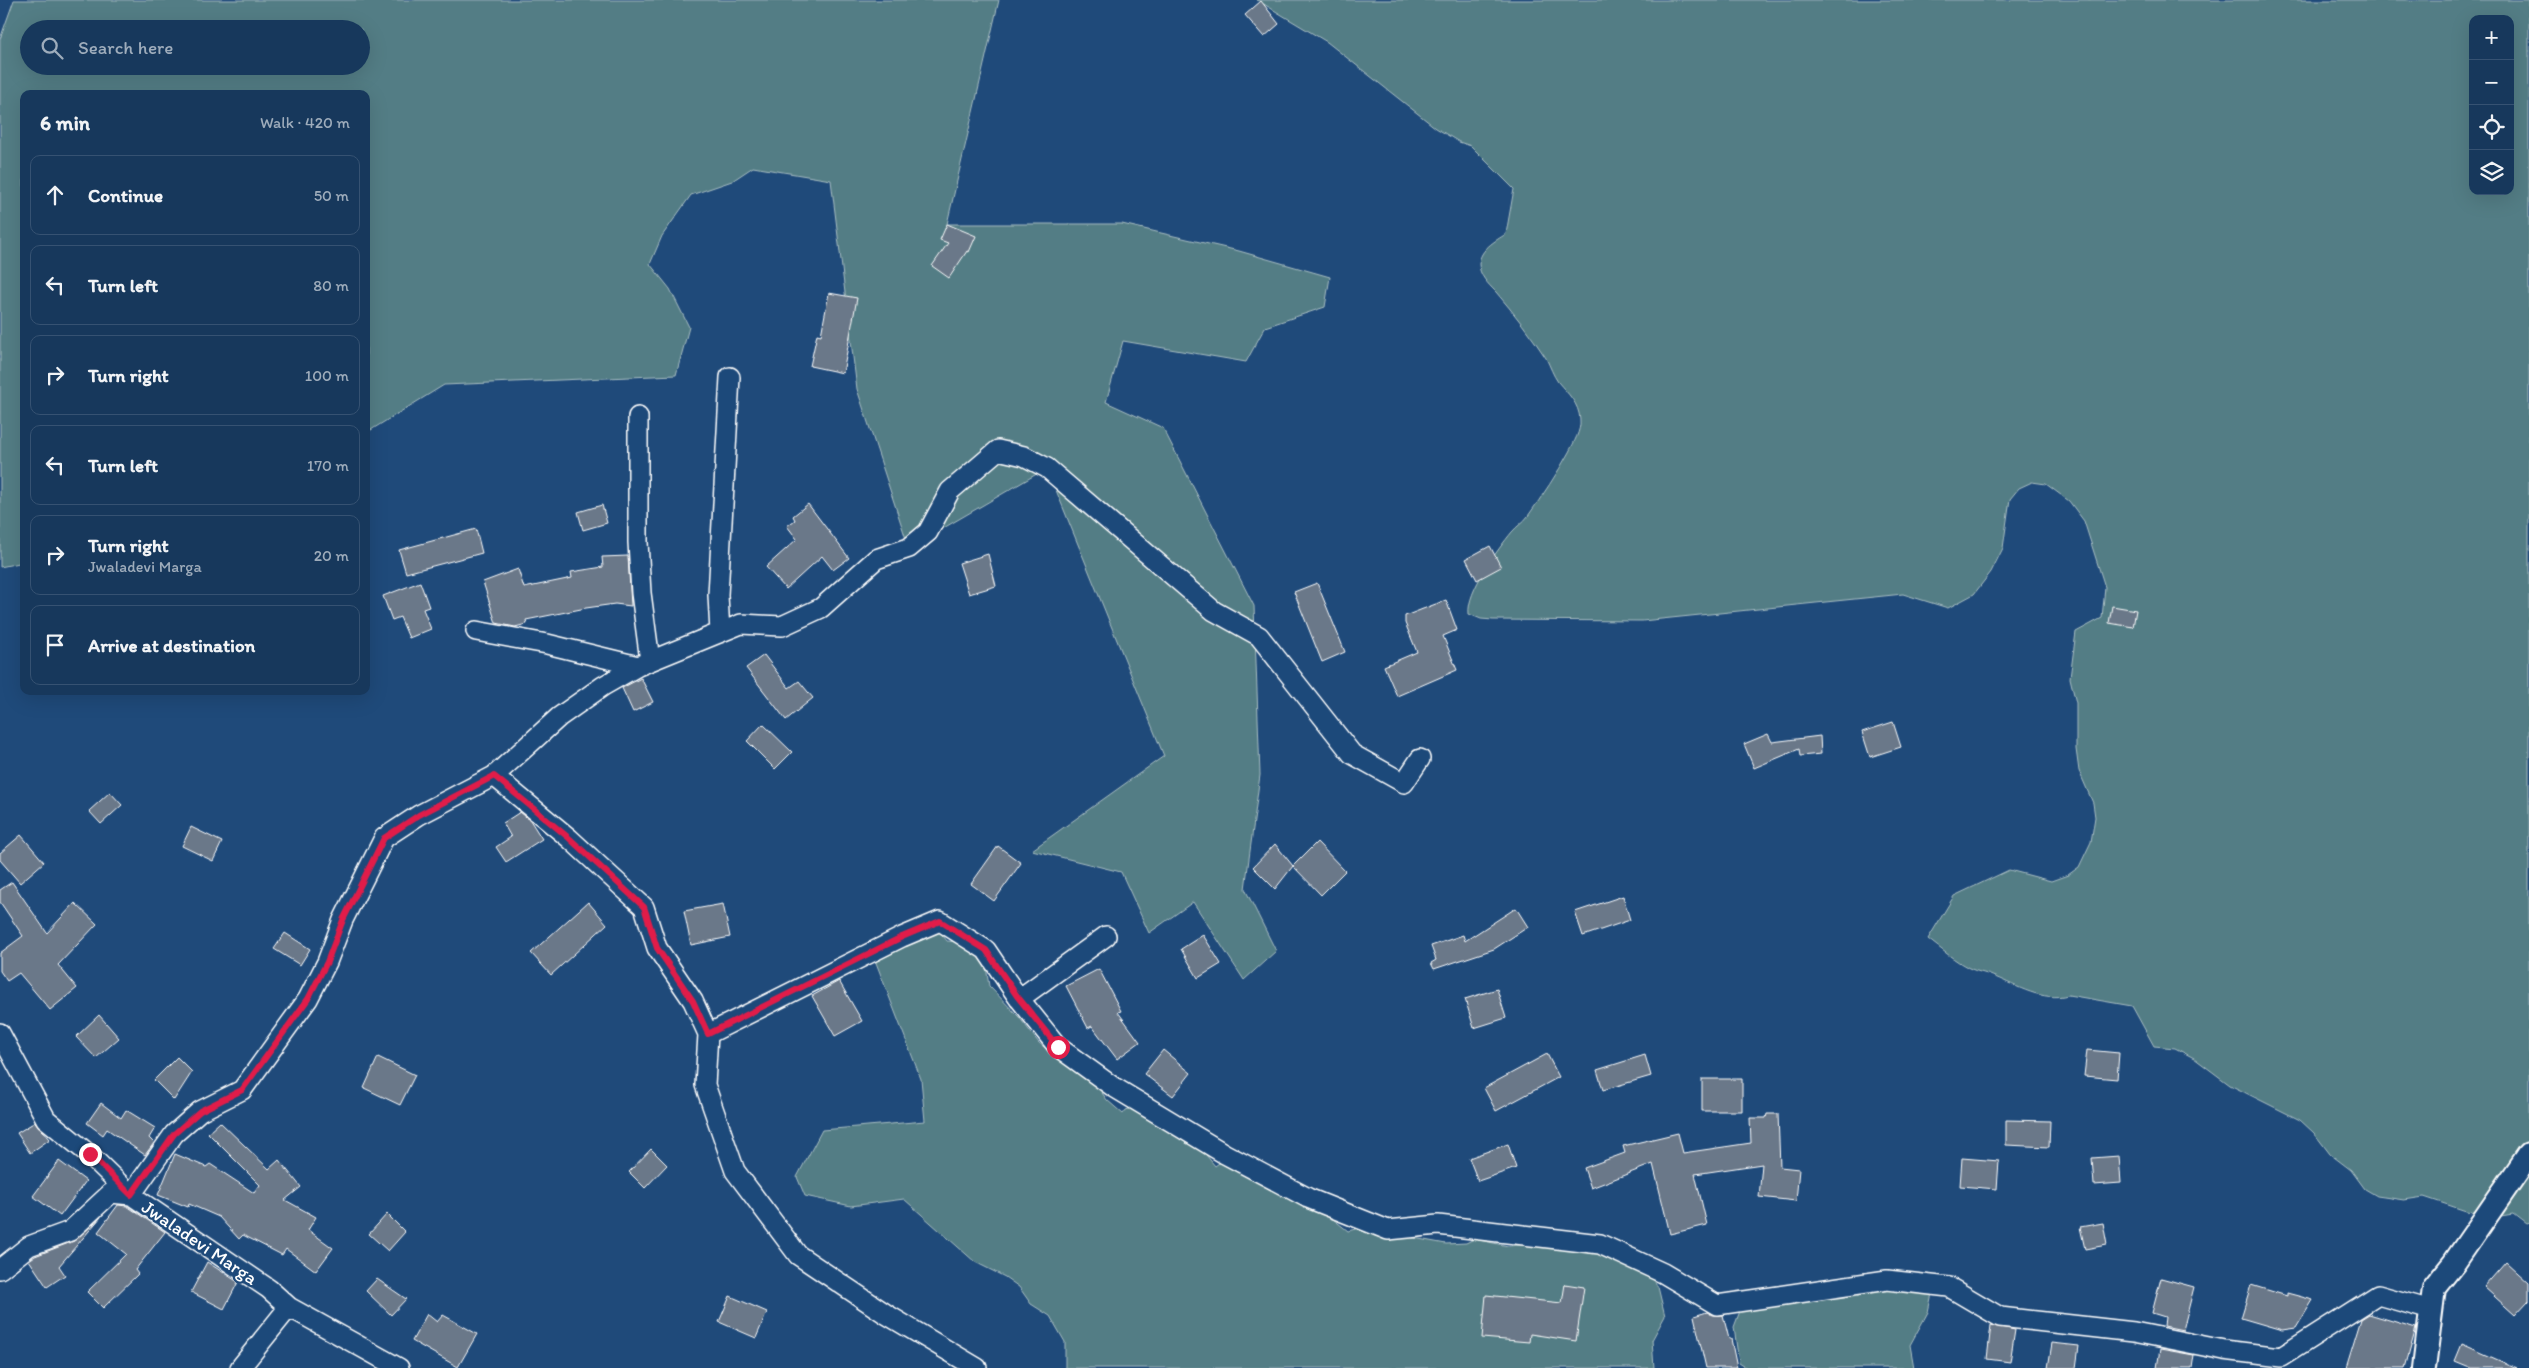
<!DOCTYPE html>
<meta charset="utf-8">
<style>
body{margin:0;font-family:Itim,sans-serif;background:#244365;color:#f1f3f6}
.controls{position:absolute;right:15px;top:15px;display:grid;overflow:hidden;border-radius:10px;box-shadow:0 5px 20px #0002}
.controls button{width:45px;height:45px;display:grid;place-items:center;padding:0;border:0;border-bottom:1px solid #365272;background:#17385c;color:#f1f3f6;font:25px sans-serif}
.stop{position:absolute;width:15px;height:15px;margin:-11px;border:4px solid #e11d48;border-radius:50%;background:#fff}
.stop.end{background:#e11d48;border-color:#fff;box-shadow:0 1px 5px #0008}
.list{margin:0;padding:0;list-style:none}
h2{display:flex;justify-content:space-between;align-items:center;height:65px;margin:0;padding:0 20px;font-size:21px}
h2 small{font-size:16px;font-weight:400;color:#9eacbb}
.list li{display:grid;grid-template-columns:32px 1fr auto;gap:15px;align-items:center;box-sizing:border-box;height:80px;margin:0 10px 10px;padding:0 10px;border:1px solid #365272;border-radius:10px}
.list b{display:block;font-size:19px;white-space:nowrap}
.list p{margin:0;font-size:16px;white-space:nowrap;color:#9eacbb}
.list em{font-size:16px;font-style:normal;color:#9eacbb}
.icon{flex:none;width:28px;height:28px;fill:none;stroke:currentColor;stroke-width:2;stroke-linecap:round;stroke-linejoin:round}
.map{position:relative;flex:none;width:2529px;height:1368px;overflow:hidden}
.search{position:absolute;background:#17385c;box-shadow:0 5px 20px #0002;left:20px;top:20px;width:350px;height:55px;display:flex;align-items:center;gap:12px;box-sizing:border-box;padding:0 18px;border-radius:28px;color:#9eacbb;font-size:19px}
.panel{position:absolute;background:#17385c;box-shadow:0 5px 20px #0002;left:20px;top:90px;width:350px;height:605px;border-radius:10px}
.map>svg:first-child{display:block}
.green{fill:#537d85;stroke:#a9bec2;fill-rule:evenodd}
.building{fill:#6a7889;stroke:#fff}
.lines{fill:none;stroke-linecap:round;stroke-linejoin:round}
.minor-casing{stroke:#fff;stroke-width:22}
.tertiary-casing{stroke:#fff;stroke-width:26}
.minor{stroke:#1f4a7a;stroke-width:19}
.tertiary{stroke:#1f4a7a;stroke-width:22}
.route{stroke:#e11d48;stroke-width:6}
.labels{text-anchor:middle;stroke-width:4.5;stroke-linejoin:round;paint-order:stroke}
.street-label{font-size:19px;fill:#fff;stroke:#1f4a7a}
</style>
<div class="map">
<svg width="2529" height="1368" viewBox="0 0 2529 1368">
<rect width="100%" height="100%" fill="#1f4a7a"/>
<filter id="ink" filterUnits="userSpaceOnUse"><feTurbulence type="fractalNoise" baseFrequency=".02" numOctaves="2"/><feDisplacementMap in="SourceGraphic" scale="10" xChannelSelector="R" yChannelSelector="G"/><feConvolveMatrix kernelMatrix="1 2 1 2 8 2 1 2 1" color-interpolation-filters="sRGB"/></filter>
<g filter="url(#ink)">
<!-- green -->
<path class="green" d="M 14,0 L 999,0 L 947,224 L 1122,224 L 1239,251 L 1330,277 L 1325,307 L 1265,327 L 1246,362 L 1123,341 L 1106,402 L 1163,428 L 1254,606 L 1260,775 L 1245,889 L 1276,951 L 1244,980 L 1193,902 L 1149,933 L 1121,872 L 1032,850 L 1164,756 L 1047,468 L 909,548 L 857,389 L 831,180 L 753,167 L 732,181 L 691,195 L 662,236 L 650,264 L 670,289 L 689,327 L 676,375 L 444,385 L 366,433 L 366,94 L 24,94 L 24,562 L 0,567 L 0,39 ZM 29,29 L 361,29 L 361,66 L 29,66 Z
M 1257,0 L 2529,0 L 2529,1223 L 2526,1224 L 2513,1214 L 2501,1216 L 2466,1211 L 2424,1197 L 2404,1200 L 2377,1196 L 2365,1189 L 2351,1170 L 2330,1154 L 2314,1133 L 2300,1120 L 2230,1085 L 2194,1058 L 2175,1048 L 2154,1046 L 2132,1006 L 2068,995 C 2043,1002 2017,986 1995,977 C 1987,973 1977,972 1969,968 C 1955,961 1941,949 1928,939 L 1954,896 L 2009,870 L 2051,881 L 2068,875 L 2079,867 L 2091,842 L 2095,817 L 2093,803 L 2079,771 L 2076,749 L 2076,703 L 2070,678 L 2076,632 L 2102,618 L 2105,587 L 2084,521 L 2069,501 L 2046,484 L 2032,482 L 2019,488 L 2010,499 L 2003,548 L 1991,572 L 1974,594 L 1948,608 L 1903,594 L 1642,621 L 1493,620 L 1481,619 L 1469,614 C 1466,592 1498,549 1512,532 C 1517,526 1524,522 1528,516 C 1543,495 1557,474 1569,452 C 1574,442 1581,431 1580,420 C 1579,403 1568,394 1558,382 C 1553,375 1550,366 1546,358 C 1531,335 1514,313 1496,292 C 1488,284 1479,275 1479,264 C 1480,249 1495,241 1506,234 L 1514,189 L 1471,146 L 1459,142 L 1436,128 L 1327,42 ZM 2473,19 L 2510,19 L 2510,191 L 2473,191 Z
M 932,931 L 940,932 L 947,941 L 959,942 L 985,960 L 989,986 L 1019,1017 L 1039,1043 L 1073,1070 L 1095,1083 L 1107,1100 L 1123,1114 L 1126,1110 L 1132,1108 L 1202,1150 L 1215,1166 L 1222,1161 L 1328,1215 L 1348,1231 L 1359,1228 L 1446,1244 L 1466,1243 L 1474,1239 L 1508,1246 L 1567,1241 L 1652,1277 L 1658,1287 L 1665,1316 L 1652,1340 L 1654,1368 L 1065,1368 L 1065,1342 L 1050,1316 L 1031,1304 L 1019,1287 L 1005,1277 L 975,1262 L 904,1199 L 851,1206 L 805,1196 L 797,1177 L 822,1130 L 925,1121 L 921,1079 L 875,960 C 895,951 912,940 932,931 Z
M 1889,1289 L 1932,1293 L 1928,1312 L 1910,1345 L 1914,1368 L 1747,1368 L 1739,1363 L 1734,1327 L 1740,1311 L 1749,1308 Z"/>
<!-- building -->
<path class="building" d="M 1261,1 L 1279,24 L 1264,37 L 1245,15 Z
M 947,224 L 976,236 L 969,252 L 967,251 L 949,278 L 932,266 L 948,243 L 940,240 Z
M 829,293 L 857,298 L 843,373 L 810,366 L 817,334 L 821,335 Z
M 808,504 L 849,558 L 833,570 L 822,556 L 786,589 L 766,567 L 797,539 L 787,526 L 795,520 L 793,516 Z
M 602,505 L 607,523 L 583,530 L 578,512 Z
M 476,529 L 482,553 L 406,573 L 399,550 Z
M 1490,546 L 1501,567 L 1477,580 L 1466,559 Z
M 988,554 L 996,586 L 969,594 L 959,563 Z
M 628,556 L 631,606 L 615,604 L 586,608 L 526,620 L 527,624 L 515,627 L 496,623 L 483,582 L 518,569 L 524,588 L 572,578 L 571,572 L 603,567 L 602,557 Z
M 420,582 L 429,607 L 423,609 L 431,629 L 409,638 L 400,617 L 392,620 L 383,596 Z
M 1317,583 L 1345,652 L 1322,662 L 1294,592 Z
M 1446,600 L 1457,630 L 1443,636 L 1457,670 L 1397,696 L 1384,666 L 1417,652 L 1405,623 L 1405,616 Z
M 2112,606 L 2136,610 L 2133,627 L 2109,623 Z
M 764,655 L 789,688 L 799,681 L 813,698 L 786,720 L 746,668 Z
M 641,678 L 653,702 L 633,712 L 622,688 Z
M 1893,722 L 1901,747 L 1870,757 L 1862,732 Z
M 763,724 L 792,752 L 775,769 L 747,741 Z
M 1768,734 L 1772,742 L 1820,736 L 1821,754 L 1800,756 L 1799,749 L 1754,768 L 1744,744 Z
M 110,792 L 122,805 L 101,824 L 89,811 Z
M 520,812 L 530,820 L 542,839 L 506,862 L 496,847 L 511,837 L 503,823 Z
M 191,827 L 222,842 L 213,861 L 182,846 Z
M 21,835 L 44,862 L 20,883 L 0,860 L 0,853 Z
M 1317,842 L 1345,871 L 1321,895 L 1293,866 Z
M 1275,844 L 1293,866 L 1275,889 L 1253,867 Z
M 998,846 L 1021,863 L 994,901 L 971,884 Z
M 12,882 L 47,933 L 75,903 L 97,924 L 58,965 L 77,988 L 50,1010 L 19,973 L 7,981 L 0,971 L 0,953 L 23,936 L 0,902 L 0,890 Z
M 1623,896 L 1630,920 L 1583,936 L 1575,912 Z
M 588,902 L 607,924 L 551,975 L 531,953 Z
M 723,904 L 730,937 L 691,945 L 684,911 Z
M 1516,908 L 1528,927 L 1494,949 L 1434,969 L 1431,963 L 1436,960 L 1431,946 L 1463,935 L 1465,941 Z
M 285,933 L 310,949 L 300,965 L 274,949 Z
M 1203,935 L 1221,964 L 1198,978 L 1181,949 Z
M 1099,969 L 1121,1011 L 1118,1012 L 1140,1042 L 1117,1059 L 1092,1026 L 1088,1028 L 1066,986 Z
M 839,981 L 862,1021 L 835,1036 L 812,996 Z
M 1497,989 L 1506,1018 L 1474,1028 L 1465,999 Z
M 99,1015 L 119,1038 L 96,1058 L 76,1037 Z
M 1163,1050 L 1191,1073 L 1173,1096 L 1144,1074 Z
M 2087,1050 L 2119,1053 L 2117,1079 L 2084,1076 Z
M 1547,1054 L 1559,1077 L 1496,1111 L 1484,1088 Z
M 1645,1055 L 1651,1076 L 1603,1090 L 1597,1070 Z
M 177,1057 L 192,1072 L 174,1100 L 154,1080 Z
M 378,1057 L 415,1075 L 400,1105 L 364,1088 Z
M 1702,1079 L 1742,1079 L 1742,1111 L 1702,1111 Z
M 101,1103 L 121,1118 L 126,1110 L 155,1128 L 149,1138 L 154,1143 L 145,1155 L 107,1129 L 103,1135 L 87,1123 Z
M 1767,1114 L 1778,1114 L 1780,1167 L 1799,1169 L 1796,1201 L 1759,1197 L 1762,1164 L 1695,1174 L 1707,1225 L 1670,1234 L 1653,1164 L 1591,1188 L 1584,1168 L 1625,1153 L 1623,1146 L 1678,1133 L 1683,1153 L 1751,1143 L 1750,1118 L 1766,1118 Z
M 2006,1120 L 2050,1121 L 2049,1147 L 2006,1145 Z
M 35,1122 L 50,1139 L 30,1153 L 17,1133 Z
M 220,1122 L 269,1169 L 279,1160 L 301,1187 L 285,1200 L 316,1217 L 308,1230 L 333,1248 L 316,1271 L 286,1249 L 282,1255 L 243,1235 L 239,1239 L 219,1217 L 189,1204 L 188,1207 L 158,1195 L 175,1154 L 206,1167 L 210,1164 L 254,1193 L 260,1185 L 208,1133 Z
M 1508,1144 L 1516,1168 L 1478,1181 L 1469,1158 Z
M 651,1149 L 667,1165 L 645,1188 L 629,1172 Z
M 2119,1156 L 2121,1183 L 2094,1185 L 2092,1158 Z
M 1962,1158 L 1999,1161 L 1997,1189 L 1960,1186 Z
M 59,1161 L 86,1181 L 60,1216 L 33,1196 Z
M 118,1205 L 127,1206 L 165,1232 L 135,1270 L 138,1274 L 103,1308 L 87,1292 L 126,1254 L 98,1232 Z
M 387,1214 L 405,1232 L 388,1251 L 369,1234 Z
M 101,1217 L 59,1266 L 65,1275 L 47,1287 L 29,1260 L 35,1256 L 74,1241 Z
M 2103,1223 L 2107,1245 L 2085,1249 L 2080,1227 Z
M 207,1262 L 238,1282 L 224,1309 L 191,1292 Z
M 2506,1262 L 2529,1283 L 2529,1300 L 2515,1315 L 2484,1287 Z
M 2161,1278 L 2194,1287 L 2183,1330 L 2164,1326 L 2165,1317 L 2152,1313 Z
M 377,1279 L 406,1299 L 391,1315 L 366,1291 Z
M 1565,1284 L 1584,1287 L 1576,1341 L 1530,1334 L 1529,1342 L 1482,1338 L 1486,1295 L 1562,1303 Z
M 2251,1285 L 2287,1296 L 2287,1293 L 2313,1300 L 2296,1328 L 2282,1330 L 2241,1318 Z
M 730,1296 L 767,1312 L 756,1338 L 719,1322 Z
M 1707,1312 L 1712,1315 L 1723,1315 L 1729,1339 L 1731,1339 L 1737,1368 L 1706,1368 L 1694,1316 Z
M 427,1314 L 437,1322 L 443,1315 L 477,1334 L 458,1367 L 412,1341 Z
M 2369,1314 L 2416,1328 L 2405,1368 L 2346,1368 L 2361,1319 Z
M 1991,1325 L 2015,1330 L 2010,1362 L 1987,1359 Z
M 2052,1343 L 2079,1346 L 2076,1368 L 2048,1368 Z
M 2462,1344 L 2516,1368 L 2472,1368 L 2455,1361 Z
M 2160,1349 L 2194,1355 L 2192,1368 L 2157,1368 Z"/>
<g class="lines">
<!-- minor casing -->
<g class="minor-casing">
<path id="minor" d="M 638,417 L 638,542 L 641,593 L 650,661
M 476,631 L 547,644 L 638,666
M 720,633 L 718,595 L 730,377
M 494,776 L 569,838 L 644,907 L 657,948 L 693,1001 L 708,1034 L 705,1085 L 735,1171 L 798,1255 L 886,1314 L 977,1368
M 1019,999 L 1106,936
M 0,1033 L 46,1119 L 90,1155 L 131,1195 L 269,1289 L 289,1307 L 399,1368
M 708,1034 L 902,937 L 940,921 L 986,950 L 1017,996 L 1058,1047 L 1112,1086 L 1225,1154 L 1308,1198 L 1388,1230 L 1438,1225 L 1600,1244 L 1663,1273 L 1717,1305 L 1887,1280 L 1949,1287 L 2000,1317 L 2134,1332 L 2224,1350 L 2281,1357 L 2378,1295 L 2431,1310
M 0,1269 L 29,1246 L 70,1231 L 111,1193 L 131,1195 L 174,1134 L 200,1111 L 242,1090 L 308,999 L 327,962 L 343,920 L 384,838 L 419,815 L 494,776 L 559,717 L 603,686 L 638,666 L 741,624 L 782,626 L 821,608 L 876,559 L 909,548 L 928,532 L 950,491 L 998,450 L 1024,456 L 1047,468 L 1214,611 L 1259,636 L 1352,754 L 1404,783 L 1420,759
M 240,1368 L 289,1307"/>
</g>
<!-- tertiary casing -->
<g class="tertiary-casing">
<path id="tertiary" d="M 2424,1368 L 2434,1288 L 2454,1263 L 2529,1154"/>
</g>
<!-- minor -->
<use href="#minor" class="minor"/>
<!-- tertiary -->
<use href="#tertiary" class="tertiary"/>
</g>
</g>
<g class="lines" filter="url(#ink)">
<!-- route -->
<path class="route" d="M 90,1154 L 131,1195 L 174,1134 L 200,1111 L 242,1090 L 308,999 L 327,962 L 343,920 L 384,838 L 419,815 L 494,776 L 569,838 L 644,907 L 657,948 L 693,1001 L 708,1034 L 902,937 L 940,921 L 986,950 L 1017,996 L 1058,1047"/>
</g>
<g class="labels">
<!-- street labels -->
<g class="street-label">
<text transform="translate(200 1242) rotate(34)" y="7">Jwaladevi Marga</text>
</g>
</g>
</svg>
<div class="controls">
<button>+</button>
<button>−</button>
<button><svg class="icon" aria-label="locate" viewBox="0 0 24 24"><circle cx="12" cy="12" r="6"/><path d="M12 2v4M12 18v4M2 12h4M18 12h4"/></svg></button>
<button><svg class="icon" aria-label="layers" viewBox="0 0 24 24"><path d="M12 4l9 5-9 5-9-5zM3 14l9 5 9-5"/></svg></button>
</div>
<div class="stop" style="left:1058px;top:1047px"></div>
<div class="stop end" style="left:90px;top:1154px"></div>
<div class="search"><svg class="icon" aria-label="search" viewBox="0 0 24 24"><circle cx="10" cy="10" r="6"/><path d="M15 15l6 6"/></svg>Search here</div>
<section class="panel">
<h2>6 min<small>Walk · 420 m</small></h2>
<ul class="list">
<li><svg class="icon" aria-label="ahead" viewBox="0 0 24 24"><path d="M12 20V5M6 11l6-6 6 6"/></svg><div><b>Continue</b></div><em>50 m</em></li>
<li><svg class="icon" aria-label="left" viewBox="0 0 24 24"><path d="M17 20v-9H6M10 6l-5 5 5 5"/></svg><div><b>Turn left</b></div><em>80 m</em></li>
<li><svg class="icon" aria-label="right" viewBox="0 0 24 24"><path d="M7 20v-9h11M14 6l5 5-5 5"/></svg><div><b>Turn right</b></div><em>100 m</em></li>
<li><svg class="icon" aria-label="left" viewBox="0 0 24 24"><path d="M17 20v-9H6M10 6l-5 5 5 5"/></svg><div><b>Turn left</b></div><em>170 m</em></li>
<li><svg class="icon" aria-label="right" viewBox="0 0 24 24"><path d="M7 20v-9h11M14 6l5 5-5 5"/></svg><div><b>Turn right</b><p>Jwaladevi Marga</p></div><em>20 m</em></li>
<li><svg class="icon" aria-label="arrive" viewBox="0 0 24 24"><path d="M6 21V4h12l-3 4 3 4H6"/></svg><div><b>Arrive at destination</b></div></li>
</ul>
</section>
</div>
